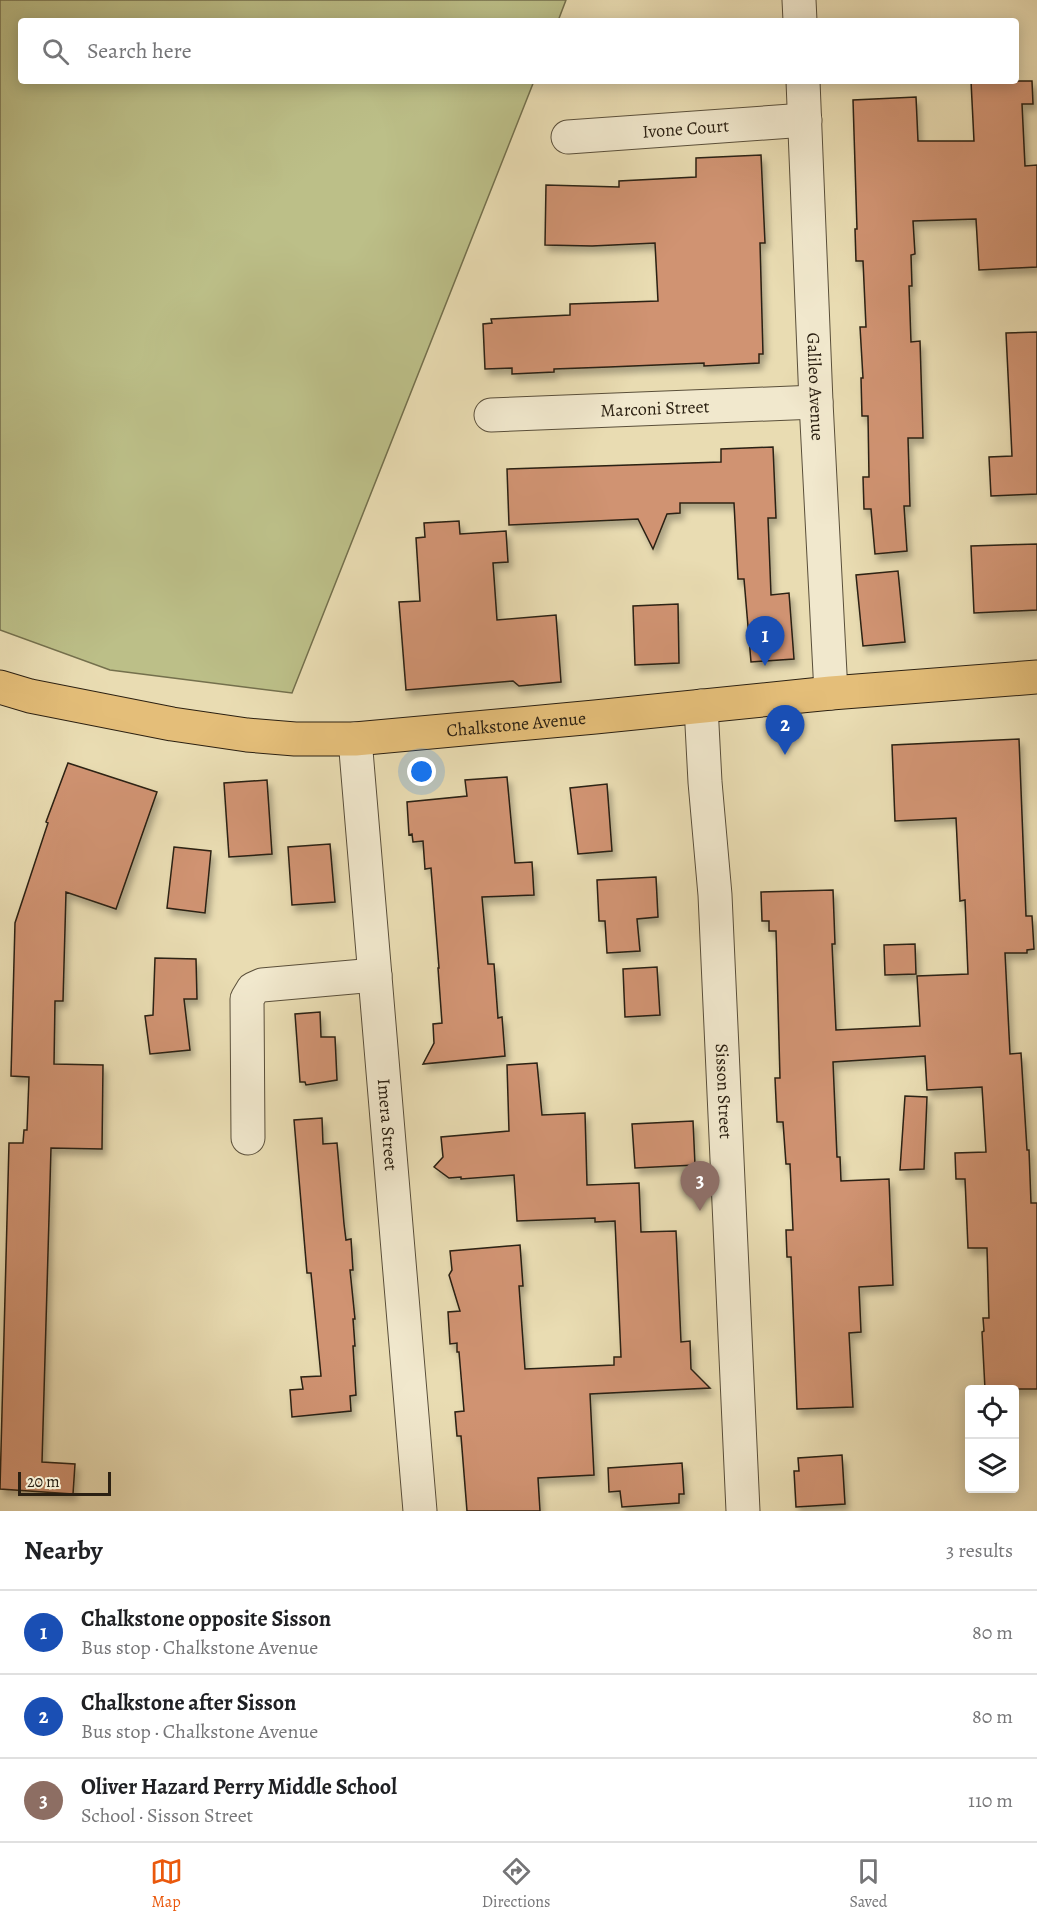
<!DOCTYPE html>
<meta charset="utf-8">
<style>
body{margin:0;font-family:Alegreya,serif;background:#f2f2f2;color:#202124}
.controls{position:absolute;right:18px;bottom:18px;display:grid;overflow:hidden;border-radius:6px;box-shadow:0 3px 15px #0003}
.controls button{width:54px;height:54px;display:grid;place-items:center;padding:0;border:0;border-bottom:2px solid #e0e0e0;background:#fff;color:#202124;font:30px sans-serif}
.scale{position:absolute;left:18px;bottom:15px;width:93px;box-sizing:border-box;padding-left:6px;border:3px solid #2b2012;border-top:0;font-size:16px;line-height:21px;white-space:nowrap;color:#2b2012;-webkit-text-stroke:4px #f1e8cd;paint-order:stroke}
.you{position:absolute;left:422px;top:772px;width:21px;height:21px;margin:-15px;border:4px solid #fff;border-radius:50%;background:#1a73e8;box-shadow:0 0 0 9px #1a73e833}
.badge{display:grid;place-items:center;width:39px;height:39px;border-radius:50%;background:#ea580c;color:#fff;font-size:20px;font-weight:700}
.pin{position:absolute;translate:-50% -50px;filter:drop-shadow(0 2px 3px #0008)}
.pin::after{content:'';position:absolute;top:32px;width:21px;height:18px;background:inherit;clip-path:polygon(0 0,100% 0,50% 100%)}
.list{margin:0;padding:0;list-style:none}
h2{display:flex;justify-content:space-between;align-items:center;height:78px;margin:0;padding:0 24px;font-size:26px}
h2 small{font-size:20px;font-weight:400;color:#757577}
.list li{display:grid;grid-template-columns:39px 1fr auto;gap:18px;align-items:center;box-sizing:border-box;height:84px;padding:0 24px;border-top:2px solid #e0e0e0}
.list b{display:block;font-size:22px;white-space:nowrap}
.list p{margin:0;font-size:20px;white-space:nowrap;color:#757577}
.list em{font-size:20px;font-style:normal;color:#757577}
.icon{flex:none;width:33px;height:33px;fill:none;stroke:currentColor;stroke-width:2;stroke-linecap:round;stroke-linejoin:round}
.map{position:relative;flex:none;width:1037px;height:1511px;overflow:hidden}
.search{position:absolute;background:#fff;box-shadow:0 3px 15px #0003;left:18px;right:18px;top:18px;height:66px;display:flex;align-items:center;gap:15px;box-sizing:border-box;padding:0 21px;border-radius:6px;color:#757577;font-size:22px}
.sheet{height:330px;background:#fff}
nav{display:flex;justify-content:space-around;align-items:center;box-sizing:border-box;height:84px;border-top:2px solid #e0e0e0;background:#fff;font-size:16px;color:#757577}
nav a{display:grid;justify-items:center;gap:3px}
nav .on{color:#ea580c}
.map>svg:first-child{display:block}
.green{fill:#bcbf88;stroke:#74704d;stroke-width:1.5}
.building{fill:#d09372;stroke:#2b2012;stroke-width:1.5;filter:url(#shadow)}
.lines{fill:none;stroke-linecap:round;stroke-linejoin:round}
.minor-casing{stroke:#5a4f3a;stroke-width:35}
.major-casing{stroke:#2b2012;stroke-width:35}
.minor{stroke:#f1e8cd;stroke-width:33}
.major{stroke:#e4be79;stroke-width:33}
.labels{text-anchor:middle;stroke-width:4.5;stroke-linejoin:round;paint-order:stroke}
.street-label{font-size:18px;fill:#2b2012;stroke:#f1e8cd}
</style>
<div class="map">
<svg width="1037" height="1511" viewBox="0 0 1037 1511">
<defs>
<filter id="shadow"><feDropShadow dx="3.5" dy="6" stdDeviation="3" flood-color="#0004"/></filter>
</defs>
<rect width="100%" height="100%" fill="#e9dcb2"/>
<filter id="stains"><feTurbulence type="fractalNoise" baseFrequency=".00333" numOctaves="4"/><feColorMatrix values="0 0 0 0 .2 0 0 0 0 .09 0 0 0 0 .02 0 0 0 .5 -.17"/></filter>
<radialGradient id="worn" r=".72"><stop offset=".6" stop-color="#630" stop-opacity="0"/><stop offset="1" stop-color="#630" stop-opacity=".3"/></radialGradient>
<!-- green -->
<path class="green" d="M 0,0 L 566,0 L 558,21 L 21,21 L 21,81 L 534,81 L 292,693 L 110,670 L 0,630 Z"/>
<!-- building -->
<path class="building" d="M 971,81 L 1032,81 L 1033,104 L 1022,104 L 1025,166 L 1037,165 L 1037,267 L 979,270 L 976,219 L 913,221 L 915,254 L 911,255 L 912,286 L 909,286 L 911,342 L 920,341 L 923,438 L 908,438 L 910,506 L 904,506 L 907,551 L 875,554 L 871,509 L 864,509 L 863,477 L 869,477 L 868,416 L 862,416 L 861,378 L 863,378 L 860,327 L 866,327 L 863,261 L 856,261 L 855,229 L 857,229 L 853,100 L 916,97 L 918,141 L 974,141 Z
M 761,155 L 765,243 L 760,243 L 763,354 L 759,354 L 759,363 L 704,366 L 704,363 L 609,367 L 554,369 L 554,372 L 512,374 L 512,368 L 485,369 L 483,324 L 492,323 L 491,319 L 570,315 L 570,304 L 658,301 L 655,243 L 592,246 L 545,245 L 546,185 L 619,187 L 619,181 L 696,177 L 696,158 Z
M 1037,332 L 1037,494 L 991,496 L 989,457 L 1012,456 L 1006,333 Z
M 773,447 L 776,518 L 768,518 L 771,595 L 789,593 L 794,659 L 751,662 L 744,579 L 738,579 L 734,503 L 680,503 L 680,513 L 667,514 L 653,549 L 638,519 L 509,525 L 507,469 L 721,462 L 721,449 Z
M 459,521 L 460,534 L 506,531 L 508,562 L 493,563 L 497,620 L 556,615 L 561,682 L 519,686 L 513,681 L 406,690 L 399,602 L 420,601 L 416,538 L 425,537 L 424,523 Z
M 1037,544 L 1037,610 L 974,613 L 971,546 Z
M 898,571 L 905,642 L 863,646 L 856,575 Z
M 678,604 L 679,663 L 635,665 L 633,606 Z
M 1019,739 L 1026,916 L 1032,916 L 1034,949 L 1027,950 L 1027,953 L 1005,953 L 1010,1054 L 1021,1053 L 1027,1150 L 1029,1150 L 1031,1203 L 1037,1203 L 1037,1389 L 985,1389 L 982,1332 L 984,1331 L 983,1318 L 989,1318 L 987,1248 L 968,1248 L 965,1179 L 956,1179 L 955,1153 L 986,1152 L 982,1087 L 927,1090 L 925,1056 L 833,1062 L 837,1157 L 840,1157 L 841,1181 L 889,1179 L 893,1285 L 859,1287 L 861,1332 L 849,1333 L 853,1407 L 797,1409 L 791,1257 L 787,1257 L 786,1230 L 793,1230 L 790,1164 L 786,1164 L 783,1122 L 777,1122 L 775,1078 L 780,1078 L 776,931 L 769,931 L 769,921 L 762,921 L 761,892 L 833,890 L 835,944 L 832,944 L 836,1030 L 920,1026 L 917,976 L 968,974 L 965,900 L 960,901 L 956,818 L 895,821 L 892,745 Z
M 68,763 L 157,792 L 116,909 L 66,892 L 63,1001 L 55,1001 L 54,1064 L 103,1065 L 102,1149 L 51,1148 L 42,1462 L 75,1464 L 73,1494 L 0,1489 L 9,1143 L 23,1143 L 24,1130 L 27,1130 L 29,1077 L 11,1076 L 15,923 L 48,823 L 46,822 Z
M 507,777 L 515,863 L 532,862 L 534,895 L 482,897 L 488,964 L 494,964 L 498,1018 L 502,1017 L 505,1056 L 423,1064 L 434,1043 L 433,1024 L 442,1023 L 438,968 L 439,968 L 431,868 L 425,869 L 423,841 L 413,842 L 412,834 L 409,835 L 407,802 L 467,796 L 465,780 Z
M 267,780 L 272,854 L 229,857 L 224,783 Z
M 607,784 L 612,851 L 578,854 L 570,788 Z
M 330,844 L 335,902 L 292,905 L 288,847 Z
M 174,847 L 211,851 L 205,913 L 167,908 Z
M 656,877 L 658,917 L 637,919 L 640,951 L 607,953 L 605,921 L 599,921 L 597,880 Z
M 915,944 L 916,974 L 885,975 L 884,945 Z
M 155,958 L 196,959 L 197,999 L 184,999 L 190,1050 L 150,1054 L 145,1016 L 153,1015 Z
M 657,967 L 660,1015 L 625,1017 L 623,969 Z
M 320,1012 L 321,1037 L 335,1037 L 337,1080 L 306,1085 L 305,1082 L 300,1082 L 295,1014 Z
M 537,1063 L 542,1115 L 585,1113 L 587,1185 L 639,1183 L 641,1232 L 676,1231 L 681,1342 L 690,1341 L 691,1369 L 710,1388 L 590,1394 L 594,1475 L 538,1478 L 540,1511 L 467,1511 L 461,1436 L 457,1436 L 455,1412 L 464,1411 L 459,1352 L 457,1352 L 457,1343 L 450,1344 L 448,1312 L 460,1311 L 449,1275 L 452,1270 L 450,1251 L 520,1245 L 523,1286 L 519,1286 L 525,1369 L 614,1365 L 614,1357 L 621,1357 L 615,1221 L 595,1222 L 595,1218 L 517,1221 L 514,1175 L 461,1179 L 461,1177 L 449,1178 L 434,1167 L 443,1157 L 441,1137 L 509,1131 L 507,1065 Z
M 905,1096 L 927,1097 L 924,1169 L 900,1170 Z
M 322,1118 L 323,1144 L 337,1143 L 344,1224 L 346,1240 L 351,1239 L 353,1270 L 350,1270 L 355,1319 L 353,1319 L 355,1346 L 353,1346 L 356,1395 L 350,1396 L 351,1411 L 292,1417 L 290,1390 L 303,1389 L 301,1377 L 321,1376 L 311,1273 L 307,1273 L 294,1120 Z
M 693,1121 L 695,1165 L 635,1168 L 632,1124 Z
M 842,1455 L 845,1504 L 796,1507 L 794,1471 L 799,1471 L 798,1458 Z
M 682,1463 L 684,1494 L 679,1494 L 679,1503 L 622,1507 L 620,1491 L 609,1492 L 608,1468 Z"/>
<g class="lines">
<!-- minor casing -->
<g class="minor-casing">
<g id="minor">
<path d="M 799,0 L 800,21"/>
<path id="s1" d="M 803,81 L 816,402 L 831,693"/>
<path id="s2" d="M 568,137 L 805,120"/>
<path id="s3" d="M 491,415 L 816,402"/>
<path id="s4" d="M 701,706 L 705,782 L 715,895 L 743,1511"/>
<path id="s5" d="M 355,739 L 420,1511"/>
<path d="M 248,1138 L 247,999 L 253,989 L 262,985 L 375,975"/>
</g>
</g>
<!-- major casing -->
<g class="major-casing">
<g id="major">
<path id="s6" d="M 0,687 L 30,696 L 172,724 L 247,735 L 295,739 L 355,739 L 595,717 L 831,693 L 1037,677"/>
</g>
</g>
<!-- minor -->
<use href="#minor" class="minor"/>
<!-- major -->
<use href="#major" class="major"/>
</g>
<g class="labels">
<!-- street labels -->
<g class="street-label">
<text dy="6" stroke="none"><textPath href="#s2" startOffset="118">Ivone Court</textPath></text>
<text dy="6" stroke="none"><textPath href="#s1" startOffset="306">Galileo Avenue</textPath></text>
<text dy="6" stroke="none"><textPath href="#s3" startOffset="164">Marconi Street</textPath></text>
<text dy="6" stroke="none"><textPath href="#s6" startOffset="522">Chalkstone Avenue</textPath></text>
<text dy="6" stroke="none"><textPath href="#s4" startOffset="386">Sisson Street</textPath></text>
<text dy="6" stroke="none"><textPath href="#s5" startOffset="387">Imera Street</textPath></text>
</g>
</g>
<rect width="100%" height="100%" filter="url(#stains)"/>
<rect width="100%" height="100%" fill="url(#worn)"/>
</svg>
<div class="controls">
<button><svg class="icon" aria-label="locate" viewBox="0 0 24 24"><circle cx="12" cy="12" r="6"/><path d="M12 2v4M12 18v4M2 12h4M18 12h4"/></svg></button>
<button><svg class="icon" aria-label="layers" viewBox="0 0 24 24"><path d="M12 4l9 5-9 5-9-5zM3 14l9 5 9-5"/></svg></button>
</div>
<div class="scale">20 m</div>
<div class="you"></div>
<div class="pin badge" style="left:765px;top:666px;background:#1a4fb4">1</div>
<div class="pin badge" style="left:785px;top:755px;background:#1a4fb4">2</div>
<div class="pin badge" style="left:700px;top:1211px;background:#8d6e63">3</div>
<div class="search"><svg class="icon" aria-label="search" viewBox="0 0 24 24"><circle cx="10" cy="10" r="6"/><path d="M15 15l6 6"/></svg>Search here</div>
</div>
<section class="sheet">
<h2>Nearby<small>3 results</small></h2>
<ul class="list">
<li><span class="badge" style="background:#1a4fb4">1</span><div><b>Chalkstone opposite Sisson</b><p>Bus stop · Chalkstone Avenue</p></div><em>80 m</em></li>
<li><span class="badge" style="background:#1a4fb4">2</span><div><b>Chalkstone after Sisson</b><p>Bus stop · Chalkstone Avenue</p></div><em>80 m</em></li>
<li><span class="badge" style="background:#8d6e63">3</span><div><b>Oliver Hazard Perry Middle School</b><p>School · Sisson Street</p></div><em>110 m</em></li>
</ul>
</section>
<nav>
<a class="on"><svg class="icon" aria-label="map" viewBox="0 0 24 24"><path d="M3 6l6-2 6 2 6-2v14l-6 2-6-2-6 2zM9 4v14M15 6v14"/></svg>Map</a>
<a><svg class="icon" aria-label="directions" viewBox="0 0 24 24"><path d="M12 3l9 9-9 9-9-9zM9 14v-3h6M13 9l2 2-2 2"/></svg>Directions</a>
<a><svg class="icon" aria-label="saved" viewBox="0 0 24 24"><path d="M7 4h10v16l-5-4-5 4z"/></svg>Saved</a>
</nav>
